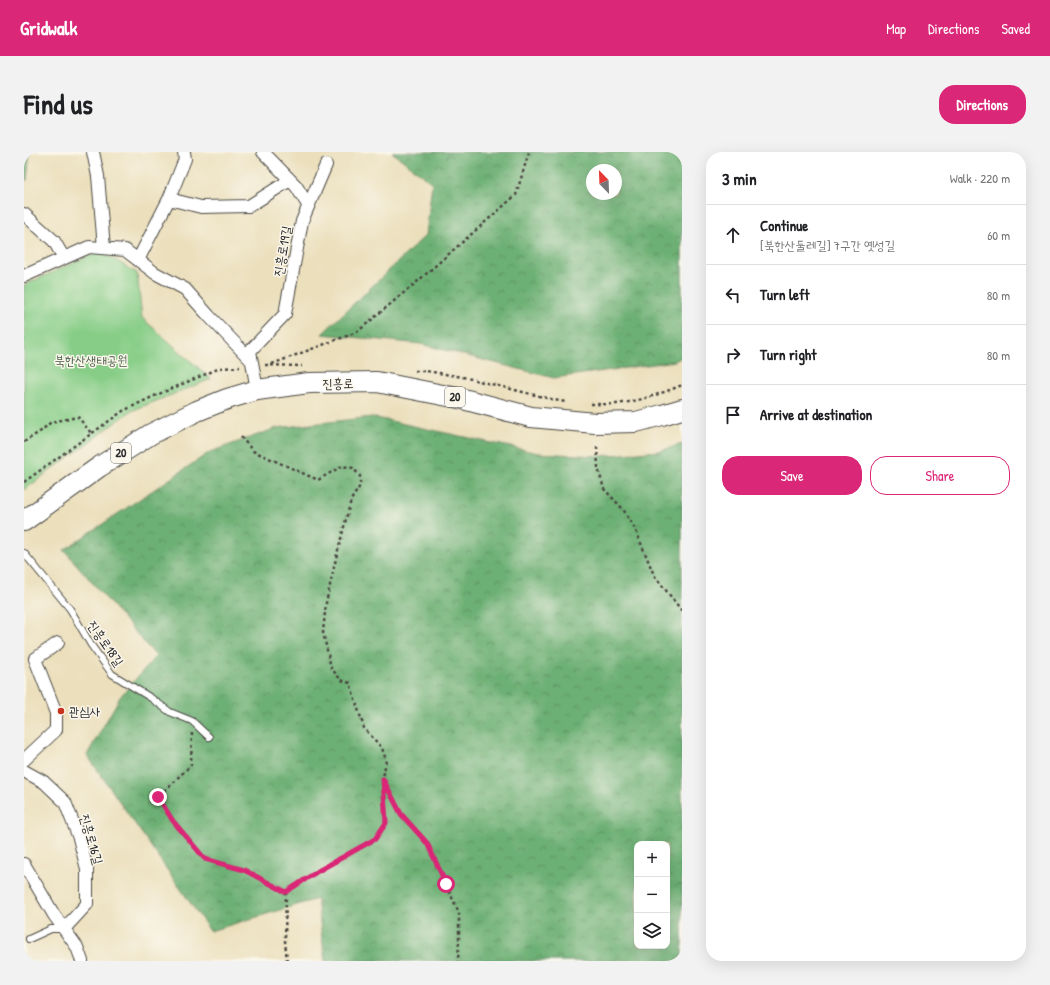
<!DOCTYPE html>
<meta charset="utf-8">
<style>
body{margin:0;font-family:"Patrick Hand","Poor Story",sans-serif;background:#f2f2f2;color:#202124}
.controls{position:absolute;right:12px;bottom:12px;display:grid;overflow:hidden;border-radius:8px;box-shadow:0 4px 16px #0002}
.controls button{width:36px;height:36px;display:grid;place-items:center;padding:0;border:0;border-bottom:1px solid #e0e0e0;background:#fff;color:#202124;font:20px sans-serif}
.compass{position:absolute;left:562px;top:12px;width:36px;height:36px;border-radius:50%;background:#fff;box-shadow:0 4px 16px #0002;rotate:337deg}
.stop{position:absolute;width:12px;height:12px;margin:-9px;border:3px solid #db2777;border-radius:50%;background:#fff}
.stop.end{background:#db2777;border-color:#fff;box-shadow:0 1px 4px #0008}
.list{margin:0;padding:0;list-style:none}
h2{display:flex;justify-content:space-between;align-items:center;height:52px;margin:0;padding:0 16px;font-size:17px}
h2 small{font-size:13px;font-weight:400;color:#757577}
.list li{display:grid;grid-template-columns:26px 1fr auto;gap:12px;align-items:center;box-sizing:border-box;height:60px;padding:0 16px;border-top:1px solid #e0e0e0}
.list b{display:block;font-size:15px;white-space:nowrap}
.list p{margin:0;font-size:13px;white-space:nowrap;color:#757577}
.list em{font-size:13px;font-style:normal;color:#757577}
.actions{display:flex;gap:8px;padding:12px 16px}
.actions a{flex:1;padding:9px 0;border:1px solid #db2777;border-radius:16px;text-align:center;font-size:14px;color:#db2777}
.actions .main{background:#db2777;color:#fff}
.icon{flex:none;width:22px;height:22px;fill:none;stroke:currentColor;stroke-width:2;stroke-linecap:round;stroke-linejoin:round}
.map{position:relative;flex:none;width:658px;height:809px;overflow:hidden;border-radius:16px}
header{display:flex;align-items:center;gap:24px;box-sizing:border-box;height:56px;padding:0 20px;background:#db2777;color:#fff}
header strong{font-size:19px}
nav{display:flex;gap:22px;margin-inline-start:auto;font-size:14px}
.intro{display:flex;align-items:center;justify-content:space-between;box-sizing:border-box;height:96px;padding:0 24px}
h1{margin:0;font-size:28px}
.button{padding:10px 18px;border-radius:16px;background:#db2777;color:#fff;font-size:14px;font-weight:700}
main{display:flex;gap:24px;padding:0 24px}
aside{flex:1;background:#fff;border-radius:16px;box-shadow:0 4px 16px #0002}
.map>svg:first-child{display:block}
.forest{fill:url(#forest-crowns);stroke:#4c6e50;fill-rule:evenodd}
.green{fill:#87cd87;stroke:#597c59}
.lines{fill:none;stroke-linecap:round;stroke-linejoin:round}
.service-casing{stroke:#484641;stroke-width:8}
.minor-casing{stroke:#484641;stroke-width:14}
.primary-casing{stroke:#484641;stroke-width:22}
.path{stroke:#484641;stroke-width:2.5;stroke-dasharray:3 3;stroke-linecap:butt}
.service{stroke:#fff;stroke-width:6}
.minor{stroke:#fff;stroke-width:12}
.primary{stroke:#fff;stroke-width:20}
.route{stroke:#db2777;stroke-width:5}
.poi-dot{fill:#c8321e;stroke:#fbf7ec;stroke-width:1.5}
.labels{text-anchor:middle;stroke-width:3;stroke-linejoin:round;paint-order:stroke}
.shield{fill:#fbf7ec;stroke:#696865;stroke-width:1}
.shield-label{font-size:12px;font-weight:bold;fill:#2b2b2b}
.street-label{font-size:13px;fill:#2b2b2b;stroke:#fbf7ec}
.park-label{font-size:13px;fill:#475c47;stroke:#fbf7ec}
.poi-label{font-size:13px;fill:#2b2b2b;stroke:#fbf7ec;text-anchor:start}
</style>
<header>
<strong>Gridwalk</strong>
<nav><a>Map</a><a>Directions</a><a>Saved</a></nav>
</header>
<div class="intro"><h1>Find us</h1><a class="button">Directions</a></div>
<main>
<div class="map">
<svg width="658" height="809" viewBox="0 0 658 809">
<defs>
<pattern id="forest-crowns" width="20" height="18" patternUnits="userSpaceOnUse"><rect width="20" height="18" fill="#6db074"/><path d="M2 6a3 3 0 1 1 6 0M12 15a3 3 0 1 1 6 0" fill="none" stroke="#5a8f5f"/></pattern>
</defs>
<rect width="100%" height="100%" fill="#fbf7ec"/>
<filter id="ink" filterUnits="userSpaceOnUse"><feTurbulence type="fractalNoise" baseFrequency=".025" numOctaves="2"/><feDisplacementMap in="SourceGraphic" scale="8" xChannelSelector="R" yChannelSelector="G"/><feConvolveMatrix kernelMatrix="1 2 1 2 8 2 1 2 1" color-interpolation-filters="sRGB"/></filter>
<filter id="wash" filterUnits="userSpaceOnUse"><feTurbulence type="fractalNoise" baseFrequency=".012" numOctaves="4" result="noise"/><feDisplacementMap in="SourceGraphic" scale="16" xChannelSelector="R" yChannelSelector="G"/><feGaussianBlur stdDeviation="0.9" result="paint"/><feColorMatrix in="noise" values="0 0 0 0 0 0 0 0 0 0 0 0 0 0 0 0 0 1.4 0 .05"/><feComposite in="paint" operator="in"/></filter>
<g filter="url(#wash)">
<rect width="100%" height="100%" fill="#ebdfbc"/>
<!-- forest -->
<path class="forest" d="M 0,0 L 6,0 L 3,28 L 0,28 Z
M 368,0 L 658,0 L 658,205 L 651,209 L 530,226 L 397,192 L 298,182 L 402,83 L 408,31 ZM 568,18 L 592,18 L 592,42 L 568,42 Z
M 348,265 L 514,301 L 574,304 L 636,299 L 658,292 L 658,809 L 301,809 L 293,747 L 186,779 L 63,603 L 96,545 L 132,504 L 40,398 L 186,300 L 253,276 ZM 613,692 L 643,692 L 643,794 L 613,794 Z"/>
<!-- green -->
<path class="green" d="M 76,99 L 113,121 L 118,166 L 187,227 L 107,259 L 0,338 L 0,133 Z"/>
</g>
<g filter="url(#ink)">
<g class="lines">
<!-- service casing -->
<g class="service-casing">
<path id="service" d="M 0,401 L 46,457 L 67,493 L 88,522 L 127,546 L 146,560 L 168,569 L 185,585
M 5,787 L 27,777 L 40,777"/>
</g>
<!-- minor casing -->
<g class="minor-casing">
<path id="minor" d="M 69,0 L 74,24 L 80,96
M 239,0 L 272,34 L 284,53
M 145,47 L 177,55 L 225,54 L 266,28
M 0,62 L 30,89 L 40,106
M 114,108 L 145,47 L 161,7 L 160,0
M 0,124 L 65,95 L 101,98 L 131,121 L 161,137 L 185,164 L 226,207
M 233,238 L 226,199 L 261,162 L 278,69 L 302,13
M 0,608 L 32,578 L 32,561 L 11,507 L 34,491
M 0,619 L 20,630 L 41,650 L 55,686 L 63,717 L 63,752 L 40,777
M 0,712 L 30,763 L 53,795 L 58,809"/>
</g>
<!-- primary casing -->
<g class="primary-casing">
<path id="primary" d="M 0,369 L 75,315 L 127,282 L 173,259 L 203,247 L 233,238 L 285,231 L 353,230 L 439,247 L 507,265 L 571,271 L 612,270 L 638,263 L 658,257"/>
</g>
<!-- path -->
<path class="path" d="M 248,212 L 333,180 L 394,129 L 492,43 L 505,0
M 241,213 L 278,214
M 391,219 L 402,219 L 439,225 L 535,249 L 543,250
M 567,252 C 578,252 588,253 599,251 C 619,248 639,241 658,233
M 217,285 L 229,299 L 294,328 L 318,314 L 329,316 L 336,324 L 336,334 L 327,348 L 313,402 L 302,451 L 299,480 L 307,516 L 317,528 L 326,531 L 340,576 L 358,596 L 362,608 L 359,627 L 377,662 L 403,691 L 422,732 L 435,761 L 435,788 L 434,809
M 0,290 L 17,279 L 27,270 L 54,265 L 67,281
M 573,295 L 574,316 L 580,337 L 599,357 L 612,379 L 630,423 L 658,459
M 0,330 L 99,259 L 128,245 L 196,216 L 216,215
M 168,581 L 167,613 L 134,645 L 149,669 L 181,707 L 220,718 L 262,740
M 263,809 L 261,789 L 262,740 L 294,719 L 351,687 L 362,671 L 359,629"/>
<!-- service -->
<use href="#service" class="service"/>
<!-- minor -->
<use href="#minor" class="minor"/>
<!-- primary -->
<use href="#primary" class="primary"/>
</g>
</g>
<g class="lines" filter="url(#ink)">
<!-- route -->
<path class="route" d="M 134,645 L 149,669 L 181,707 L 220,718 L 262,740 L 294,719 L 351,687 L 362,671 L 359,627 L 377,662 L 403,691 L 422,732"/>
</g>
<!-- markers -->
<circle class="poi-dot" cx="37" cy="559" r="4"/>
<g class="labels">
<!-- shield labels -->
<g class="shield">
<rect x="421" y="235" width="20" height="20" rx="3"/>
<rect x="87" y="291" width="20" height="20" rx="3"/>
</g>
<g class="shield-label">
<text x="431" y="249">20</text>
<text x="97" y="305">20</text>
</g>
<!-- street labels -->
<g class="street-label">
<text transform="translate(258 99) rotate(-80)" y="5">진흥로19길</text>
<text transform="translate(314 231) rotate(-1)" y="5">진흥로</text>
<text transform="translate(82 491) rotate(55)" y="5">진흥로18길</text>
<text transform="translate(68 687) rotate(74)" y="5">진흥로16길</text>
</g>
<!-- park labels -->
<g class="park-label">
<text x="67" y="213">북한산생태공원</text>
</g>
<!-- poi labels -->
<g class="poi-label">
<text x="45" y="564">관심사</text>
</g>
</g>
</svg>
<div class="controls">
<button>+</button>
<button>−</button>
<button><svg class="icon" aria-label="layers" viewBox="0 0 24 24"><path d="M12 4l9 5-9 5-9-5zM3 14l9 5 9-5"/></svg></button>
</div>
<svg class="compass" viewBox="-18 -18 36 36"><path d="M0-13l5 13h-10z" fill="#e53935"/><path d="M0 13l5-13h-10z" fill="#757577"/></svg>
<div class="stop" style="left:422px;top:732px"></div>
<div class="stop end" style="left:134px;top:645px"></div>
</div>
<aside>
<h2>3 min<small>Walk · 220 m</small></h2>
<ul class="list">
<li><svg class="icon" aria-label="ahead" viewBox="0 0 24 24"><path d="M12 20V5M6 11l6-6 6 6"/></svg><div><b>Continue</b><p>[북한산둘레길] 7구간 옛성길</p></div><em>60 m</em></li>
<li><svg class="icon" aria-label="left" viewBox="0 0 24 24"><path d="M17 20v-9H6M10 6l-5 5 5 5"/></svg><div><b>Turn left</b></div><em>80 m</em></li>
<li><svg class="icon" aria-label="right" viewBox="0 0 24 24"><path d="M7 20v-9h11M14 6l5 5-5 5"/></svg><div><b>Turn right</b></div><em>80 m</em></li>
<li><svg class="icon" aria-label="arrive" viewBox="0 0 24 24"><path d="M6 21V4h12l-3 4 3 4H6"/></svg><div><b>Arrive at destination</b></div></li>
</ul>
<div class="actions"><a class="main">Save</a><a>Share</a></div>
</aside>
</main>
